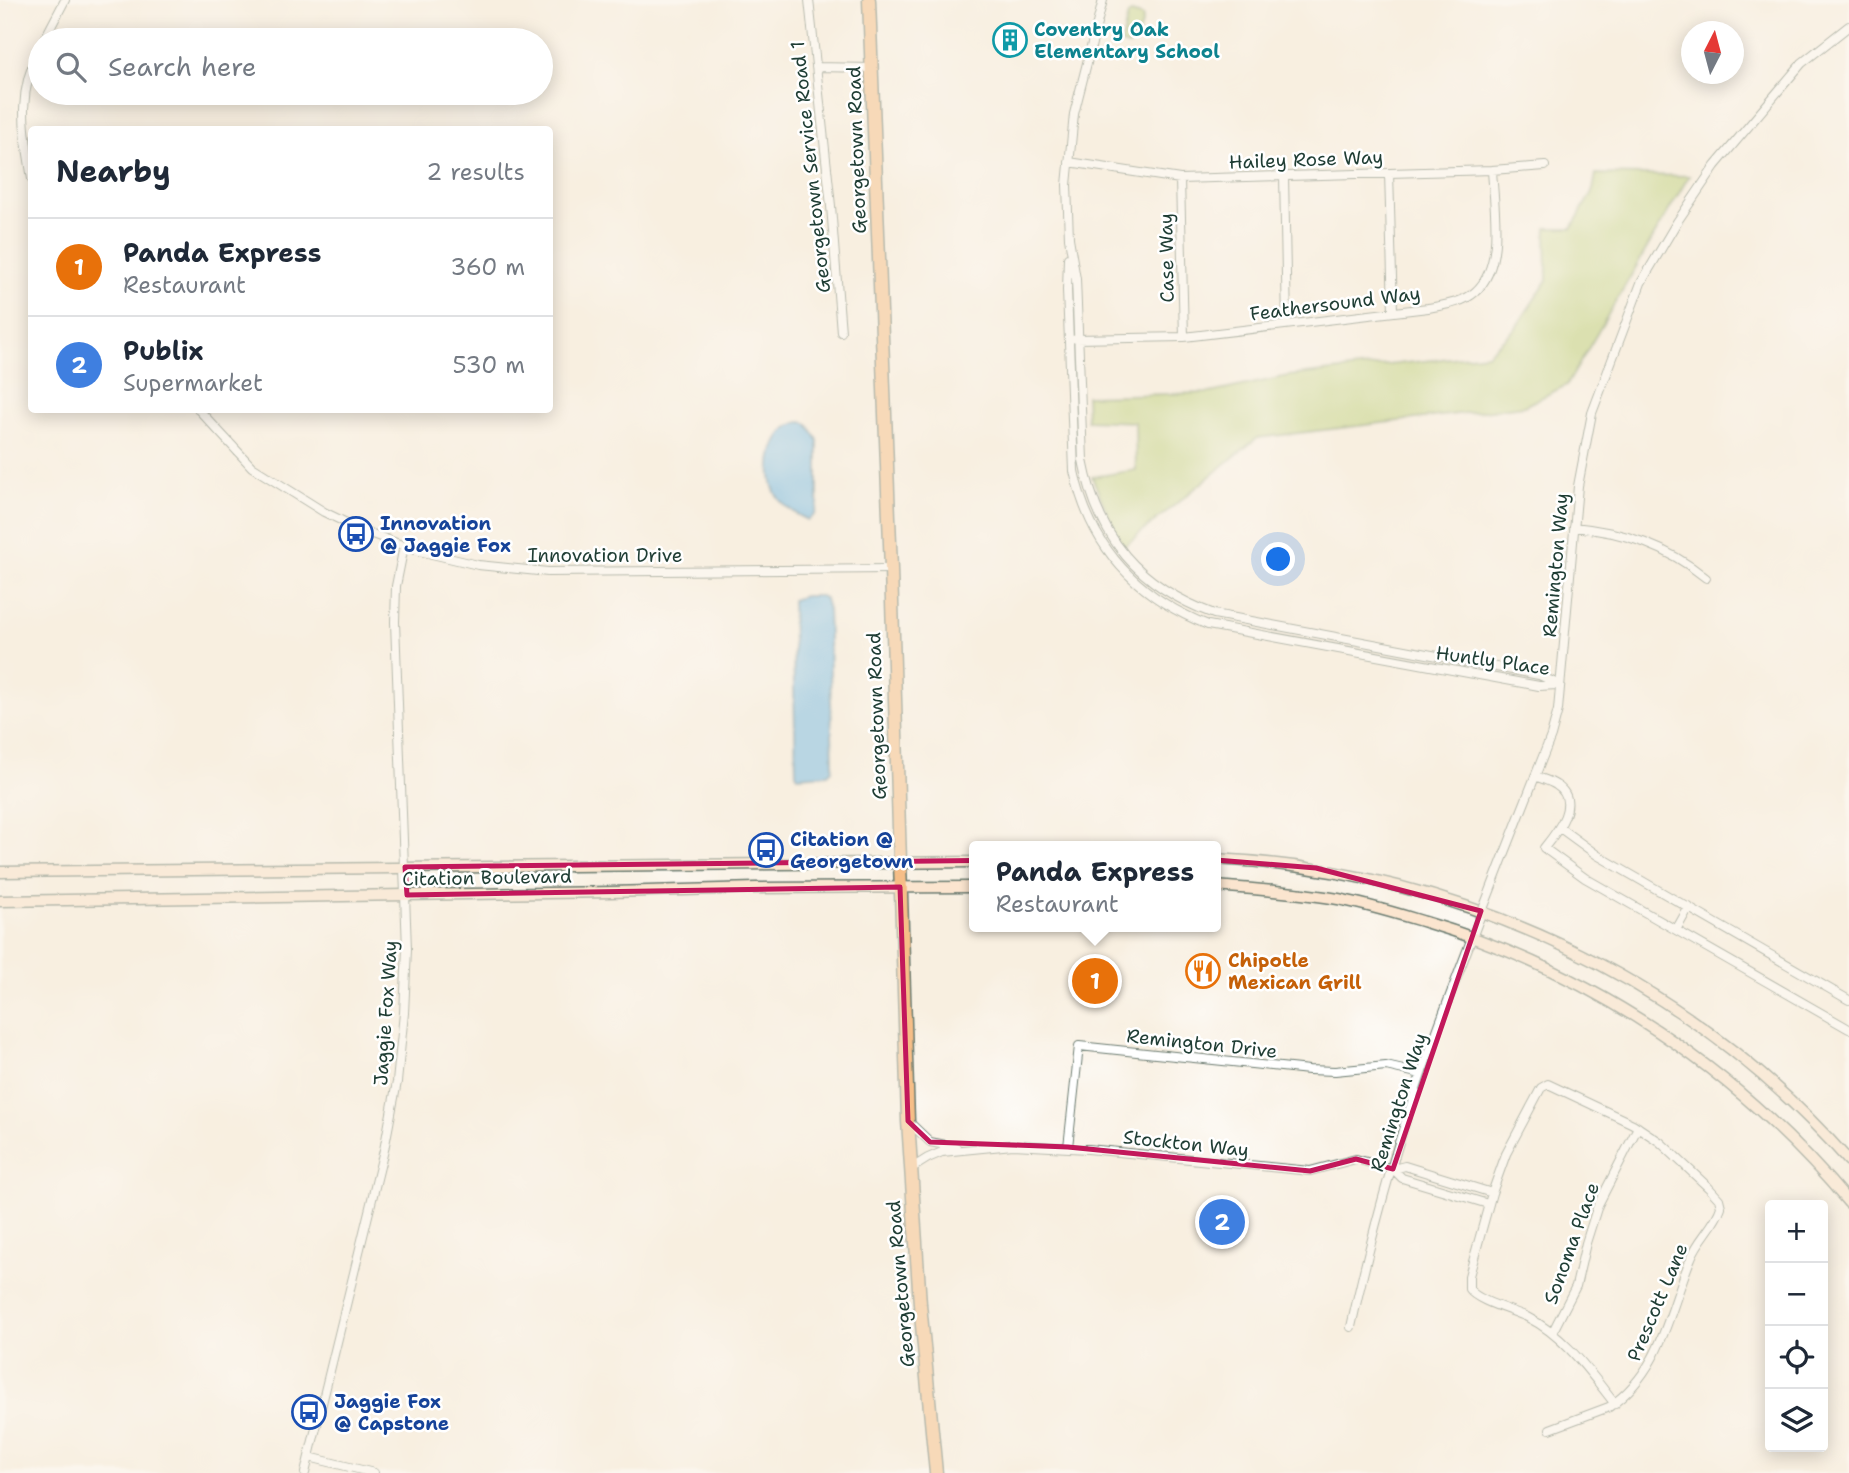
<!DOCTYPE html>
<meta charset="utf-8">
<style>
body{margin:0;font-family:"Shantell Sans",sans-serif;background:#f6f6f7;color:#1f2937}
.controls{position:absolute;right:21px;bottom:21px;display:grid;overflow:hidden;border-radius:7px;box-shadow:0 4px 18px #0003}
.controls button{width:63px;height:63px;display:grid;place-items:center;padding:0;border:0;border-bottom:2px solid #e0e1e3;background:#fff;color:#1f2937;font:35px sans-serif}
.compass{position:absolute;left:1681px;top:21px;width:63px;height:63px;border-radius:50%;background:#fff;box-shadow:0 4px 18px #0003;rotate:6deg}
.you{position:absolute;left:1279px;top:560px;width:24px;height:24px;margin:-18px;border:5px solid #fff;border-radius:50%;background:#1a73e8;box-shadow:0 0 0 10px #1a73e833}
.badge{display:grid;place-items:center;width:46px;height:46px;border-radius:50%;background:#ea580c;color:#fff;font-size:23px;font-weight:700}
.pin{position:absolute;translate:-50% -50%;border:4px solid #fff;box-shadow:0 2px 7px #0006}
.popup{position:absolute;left:969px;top:841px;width:252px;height:91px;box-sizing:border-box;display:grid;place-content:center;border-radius:7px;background:#fff;filter:drop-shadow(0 2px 5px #0005);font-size:23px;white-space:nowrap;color:#747a83}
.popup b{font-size:26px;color:#1f2937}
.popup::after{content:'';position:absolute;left:50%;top:100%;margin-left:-14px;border:14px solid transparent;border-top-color:#fff}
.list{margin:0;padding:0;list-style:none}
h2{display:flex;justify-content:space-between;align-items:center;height:91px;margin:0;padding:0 28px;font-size:30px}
h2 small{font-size:23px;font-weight:400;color:#747a83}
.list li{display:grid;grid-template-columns:46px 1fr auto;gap:21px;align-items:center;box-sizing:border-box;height:98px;padding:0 28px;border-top:2px solid #e0e1e3}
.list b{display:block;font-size:26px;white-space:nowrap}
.list p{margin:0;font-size:23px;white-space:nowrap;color:#747a83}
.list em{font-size:23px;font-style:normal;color:#747a83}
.icon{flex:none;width:38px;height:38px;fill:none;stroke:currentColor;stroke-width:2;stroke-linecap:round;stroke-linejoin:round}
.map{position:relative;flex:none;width:1849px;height:1473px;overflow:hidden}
.search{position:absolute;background:#fff;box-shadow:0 4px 18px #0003;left:28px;top:28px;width:525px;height:77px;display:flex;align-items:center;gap:18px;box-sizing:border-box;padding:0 24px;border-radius:38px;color:#747a83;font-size:26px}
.panel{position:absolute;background:#fff;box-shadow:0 4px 18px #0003;left:28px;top:126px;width:525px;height:287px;border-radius:7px}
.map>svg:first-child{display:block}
.green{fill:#b8cf74;stroke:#6c8654;stroke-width:2}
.water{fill:#6db8e6;stroke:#467a8d;stroke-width:2}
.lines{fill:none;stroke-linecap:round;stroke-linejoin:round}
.minor-casing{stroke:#6b7b70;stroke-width:10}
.secondary-casing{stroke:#6b7b70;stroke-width:13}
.primary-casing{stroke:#6b7b70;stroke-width:15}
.minor{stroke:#fff;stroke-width:8}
.secondary{stroke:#fbe5cf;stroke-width:10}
.primary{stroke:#f6be87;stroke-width:12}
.marked{fill:none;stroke:#c2185b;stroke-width:5;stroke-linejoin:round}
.labels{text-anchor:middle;stroke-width:5;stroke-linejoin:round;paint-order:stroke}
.culture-label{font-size:19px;font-weight:bold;fill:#0d838f;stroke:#fff;text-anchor:start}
.street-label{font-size:19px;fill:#1f3d34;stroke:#fff}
.transit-label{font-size:19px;font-weight:bold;fill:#164399;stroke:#fff;text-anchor:start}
.food-label{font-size:19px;font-weight:bold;fill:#c56008;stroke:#fff;text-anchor:start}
</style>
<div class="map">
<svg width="1849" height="1473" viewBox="0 0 1849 1473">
<rect width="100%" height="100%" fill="#fff"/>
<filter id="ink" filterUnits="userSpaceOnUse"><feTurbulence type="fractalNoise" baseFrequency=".0143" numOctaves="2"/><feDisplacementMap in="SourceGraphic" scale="14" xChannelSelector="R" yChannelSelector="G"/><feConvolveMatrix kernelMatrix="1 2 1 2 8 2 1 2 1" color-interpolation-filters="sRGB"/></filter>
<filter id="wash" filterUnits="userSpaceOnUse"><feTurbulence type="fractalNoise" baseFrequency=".00686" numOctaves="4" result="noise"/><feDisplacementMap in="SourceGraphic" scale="28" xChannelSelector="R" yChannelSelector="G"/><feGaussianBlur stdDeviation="1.57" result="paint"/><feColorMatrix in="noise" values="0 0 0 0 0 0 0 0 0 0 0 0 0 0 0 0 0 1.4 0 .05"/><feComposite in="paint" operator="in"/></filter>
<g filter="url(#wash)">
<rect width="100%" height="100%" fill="#f8efe0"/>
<!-- green -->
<path class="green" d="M 1131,13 L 1142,16 L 1143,19 L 1138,39 L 1132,40 L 1129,46 L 1121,44 L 1128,15 Z
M 1596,174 L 1689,176 L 1567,385 L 1524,406 L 1257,438 L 1122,548 L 1092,477 L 1136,470 L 1135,422 L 1087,420 L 1086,396 L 1210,393 L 1288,376 L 1487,354 L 1515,329 L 1547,280 L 1546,228 L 1572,228 L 1593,190 Z"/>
<!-- water -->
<path class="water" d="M 800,422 L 807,423 L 818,440 L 818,504 L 815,514 L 808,520 C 795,514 781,506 775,492 C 765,470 772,428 800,422 Z
M 804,596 L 821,596 L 825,599 L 828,610 L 833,763 L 832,770 L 828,774 L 798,776 L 796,773 L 792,600 Z"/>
</g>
<g filter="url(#ink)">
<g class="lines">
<!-- minor casing -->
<g class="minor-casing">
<path id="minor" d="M 809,0 L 831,206 L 841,332
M 1103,0 L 1074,114 L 1067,185 L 1069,238 L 1076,279 L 1083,460 C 1098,539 1139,586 1214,614 L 1539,675 L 1560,685
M 44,40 L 65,0
M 816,67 L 872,68
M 1069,162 L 1180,179 L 1492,170 L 1545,166
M 1389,173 L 1393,311
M 1284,176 L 1287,324
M 32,179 C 24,129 16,95 40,48
M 1180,179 L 1184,337
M 1068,258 L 1067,290 L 1074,471 C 1090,547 1137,597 1208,625 L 1539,686 L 1557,685
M 1076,339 L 1184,337 L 1428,308 C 1444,305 1463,303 1475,292 C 1505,266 1494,207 1492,170
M 199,410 L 252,467 L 324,512 L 359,529 L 415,550 L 478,565 L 548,572 L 891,569
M 1574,527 C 1624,532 1667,546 1706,578
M 1535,776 C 1542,779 1550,781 1556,785 C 1582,801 1557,832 1544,848 L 1585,878 L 1849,1029
M 1560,828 L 1597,855 L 1849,1000
M 1676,930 L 1689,907
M 908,1121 L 930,1142 L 956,1147
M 1068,1147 L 1079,1046 L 1309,1070 L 1335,1071 L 1386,1066 L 1421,1074
M 912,1168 L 928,1158 L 942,1152 L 1013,1145 L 1088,1149 L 1310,1171 L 1356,1159 L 1393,1169 L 1405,1166 L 1492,1193
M 1393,1169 L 1402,1178 L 1488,1204
M 1351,1327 C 1370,1241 1393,1155 1422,1072 C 1462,959 1507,848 1551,736 L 1558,710 L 1578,486 L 1592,413 L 1641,283 L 1677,222 L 1715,166 L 1802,63 L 1849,26
M 1552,1333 L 1576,1286 L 1586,1243 L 1598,1205 L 1638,1127
M 1550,1429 L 1609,1407 C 1662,1371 1668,1313 1691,1258 C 1698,1239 1715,1226 1721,1207 L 1719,1199 L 1709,1188 L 1660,1142 L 1633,1124 L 1548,1084 L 1541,1088 L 1506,1154 L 1492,1193 L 1469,1276 L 1469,1289 C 1477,1301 1512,1310 1527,1317 C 1565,1336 1589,1371 1615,1404
M 309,1457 L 374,1473
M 305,1473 L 384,1150 L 397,1082 L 404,1013 L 407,949 L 395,622 L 396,586 L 404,546"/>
</g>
<!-- secondary casing -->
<g class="secondary-casing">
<path id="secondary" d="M 1216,859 C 1459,871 1688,978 1849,1161
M 0,872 L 974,862
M 1216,886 C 1255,889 1294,892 1332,898 C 1363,903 1395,913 1425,922 C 1591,971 1738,1070 1849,1203
M 0,901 L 611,892 L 756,888 L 974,887"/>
</g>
<!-- primary casing -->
<g class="primary-casing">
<path id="primary" d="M 869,0 L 891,569 L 908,1121 L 920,1304 L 936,1473"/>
</g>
<!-- minor -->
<use href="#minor" class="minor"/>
<!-- secondary -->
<use href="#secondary" class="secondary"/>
<!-- primary -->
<use href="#primary" class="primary"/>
</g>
</g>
<!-- marked area -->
<path d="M0 0H1849V1473H0ZM 1191,858 L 1316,868 L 1481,911 L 1393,1169 L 1356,1159 L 1310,1171 L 1068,1147 L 930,1142 L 908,1121 L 900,887 L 407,895 L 405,867 Z" fill="#f8efe0" fill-opacity=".55" fill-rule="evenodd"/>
<path class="marked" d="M 1191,858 L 1316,868 L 1481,911 L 1393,1169 L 1356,1159 L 1310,1171 L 1068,1147 L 930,1142 L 908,1121 L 900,887 L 407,895 L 405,867 Z"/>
<!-- icons -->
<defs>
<g id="building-ring" transform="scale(1.75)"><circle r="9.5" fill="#fff" stroke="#0f9aa8" stroke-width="1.5"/><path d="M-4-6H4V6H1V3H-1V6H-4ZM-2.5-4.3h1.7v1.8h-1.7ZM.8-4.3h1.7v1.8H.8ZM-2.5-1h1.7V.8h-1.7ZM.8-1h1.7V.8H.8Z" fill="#0f9aa8"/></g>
<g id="bus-ring" transform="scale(1.75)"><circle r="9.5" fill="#fff" stroke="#1a4fb4" stroke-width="1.5"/><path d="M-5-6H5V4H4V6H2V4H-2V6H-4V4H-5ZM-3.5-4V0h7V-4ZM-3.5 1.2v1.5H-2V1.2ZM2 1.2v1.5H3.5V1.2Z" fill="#1a4fb4"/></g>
<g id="restaurant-ring" transform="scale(1.75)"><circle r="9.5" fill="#fff" stroke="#e8710a" stroke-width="1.5"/><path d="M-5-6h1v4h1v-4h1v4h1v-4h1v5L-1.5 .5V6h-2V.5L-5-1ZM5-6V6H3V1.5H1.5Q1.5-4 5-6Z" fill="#e8710a"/></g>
</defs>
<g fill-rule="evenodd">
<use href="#building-ring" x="1010" y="40"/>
<use href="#bus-ring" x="356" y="534"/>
<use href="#bus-ring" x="766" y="850"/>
<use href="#restaurant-ring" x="1203" y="971"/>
<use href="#bus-ring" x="309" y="1412"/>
</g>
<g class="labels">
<!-- culture labels -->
<g class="culture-label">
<text x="1034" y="36">Coventry Oak<tspan x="1034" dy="22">Elementary School</tspan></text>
</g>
<!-- street labels -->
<g class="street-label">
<text transform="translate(856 150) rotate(-92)" y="7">Georgetown Road</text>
<text transform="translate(1306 159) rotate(-2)" y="7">Hailey Rose Way</text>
<text transform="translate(810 167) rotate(-96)" y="7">Georgetown Service Road 1</text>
<text transform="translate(1166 258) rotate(-91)" y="7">Case Way</text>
<text transform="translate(1335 303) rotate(-7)" y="7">Feathersound Way</text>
<text x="605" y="562">Innovation Drive</text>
<text transform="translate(1555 565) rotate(-85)" y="7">Remington Way</text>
<text transform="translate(1493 660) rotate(8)" y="7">Huntly Place</text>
<text transform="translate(876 716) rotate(-92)" y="7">Georgetown Road</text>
<text transform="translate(487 877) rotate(-1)" y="7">Citation Boulevard</text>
<text transform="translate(385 1013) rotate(-86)" y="7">Jaggie Fox Way</text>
<text transform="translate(1202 1043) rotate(6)" y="7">Remington Drive</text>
<text transform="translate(1398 1102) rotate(-72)" y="7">Remington Way</text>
<text transform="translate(1186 1143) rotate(6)" y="7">Stockton Way</text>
<text transform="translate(1571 1243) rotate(-70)" y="7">Sonoma Place</text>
<text transform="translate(900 1284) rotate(-95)" y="7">Georgetown Road</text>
<text transform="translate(1657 1302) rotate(-67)" y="7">Prescott Lane</text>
</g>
<!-- transit labels -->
<g class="transit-label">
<text x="380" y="530">Innovation<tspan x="380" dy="22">@ Jaggie Fox</tspan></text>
<text x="790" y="846">Citation @<tspan x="790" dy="22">Georgetown</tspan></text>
<text x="334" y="1408">Jaggie Fox<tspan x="334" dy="22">@ Capstone</tspan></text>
</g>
<!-- food labels -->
<g class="food-label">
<text x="1228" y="967">Chipotle<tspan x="1228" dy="22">Mexican Grill</tspan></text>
</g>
</g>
</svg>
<div class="controls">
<button>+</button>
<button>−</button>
<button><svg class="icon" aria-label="locate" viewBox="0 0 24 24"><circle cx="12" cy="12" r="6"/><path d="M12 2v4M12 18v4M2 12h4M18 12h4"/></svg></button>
<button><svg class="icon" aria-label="layers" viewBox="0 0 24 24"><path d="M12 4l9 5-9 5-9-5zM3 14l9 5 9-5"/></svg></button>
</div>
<svg class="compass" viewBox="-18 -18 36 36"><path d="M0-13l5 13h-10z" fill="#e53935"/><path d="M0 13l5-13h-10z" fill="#747a83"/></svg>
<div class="you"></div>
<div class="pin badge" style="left:1095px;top:981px;background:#e8710a">1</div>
<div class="popup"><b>Panda Express</b>Restaurant</div>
<div class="pin badge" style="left:1222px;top:1222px;background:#3f7fe0">2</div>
<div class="search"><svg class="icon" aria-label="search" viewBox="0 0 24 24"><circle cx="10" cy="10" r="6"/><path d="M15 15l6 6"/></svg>Search here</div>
<section class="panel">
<h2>Nearby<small>2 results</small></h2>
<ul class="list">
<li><span class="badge" style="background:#e8710a">1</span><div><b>Panda Express</b><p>Restaurant</p></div><em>360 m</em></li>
<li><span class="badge" style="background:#3f7fe0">2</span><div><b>Publix</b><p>Supermarket</p></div><em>530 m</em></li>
</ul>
</section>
</div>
